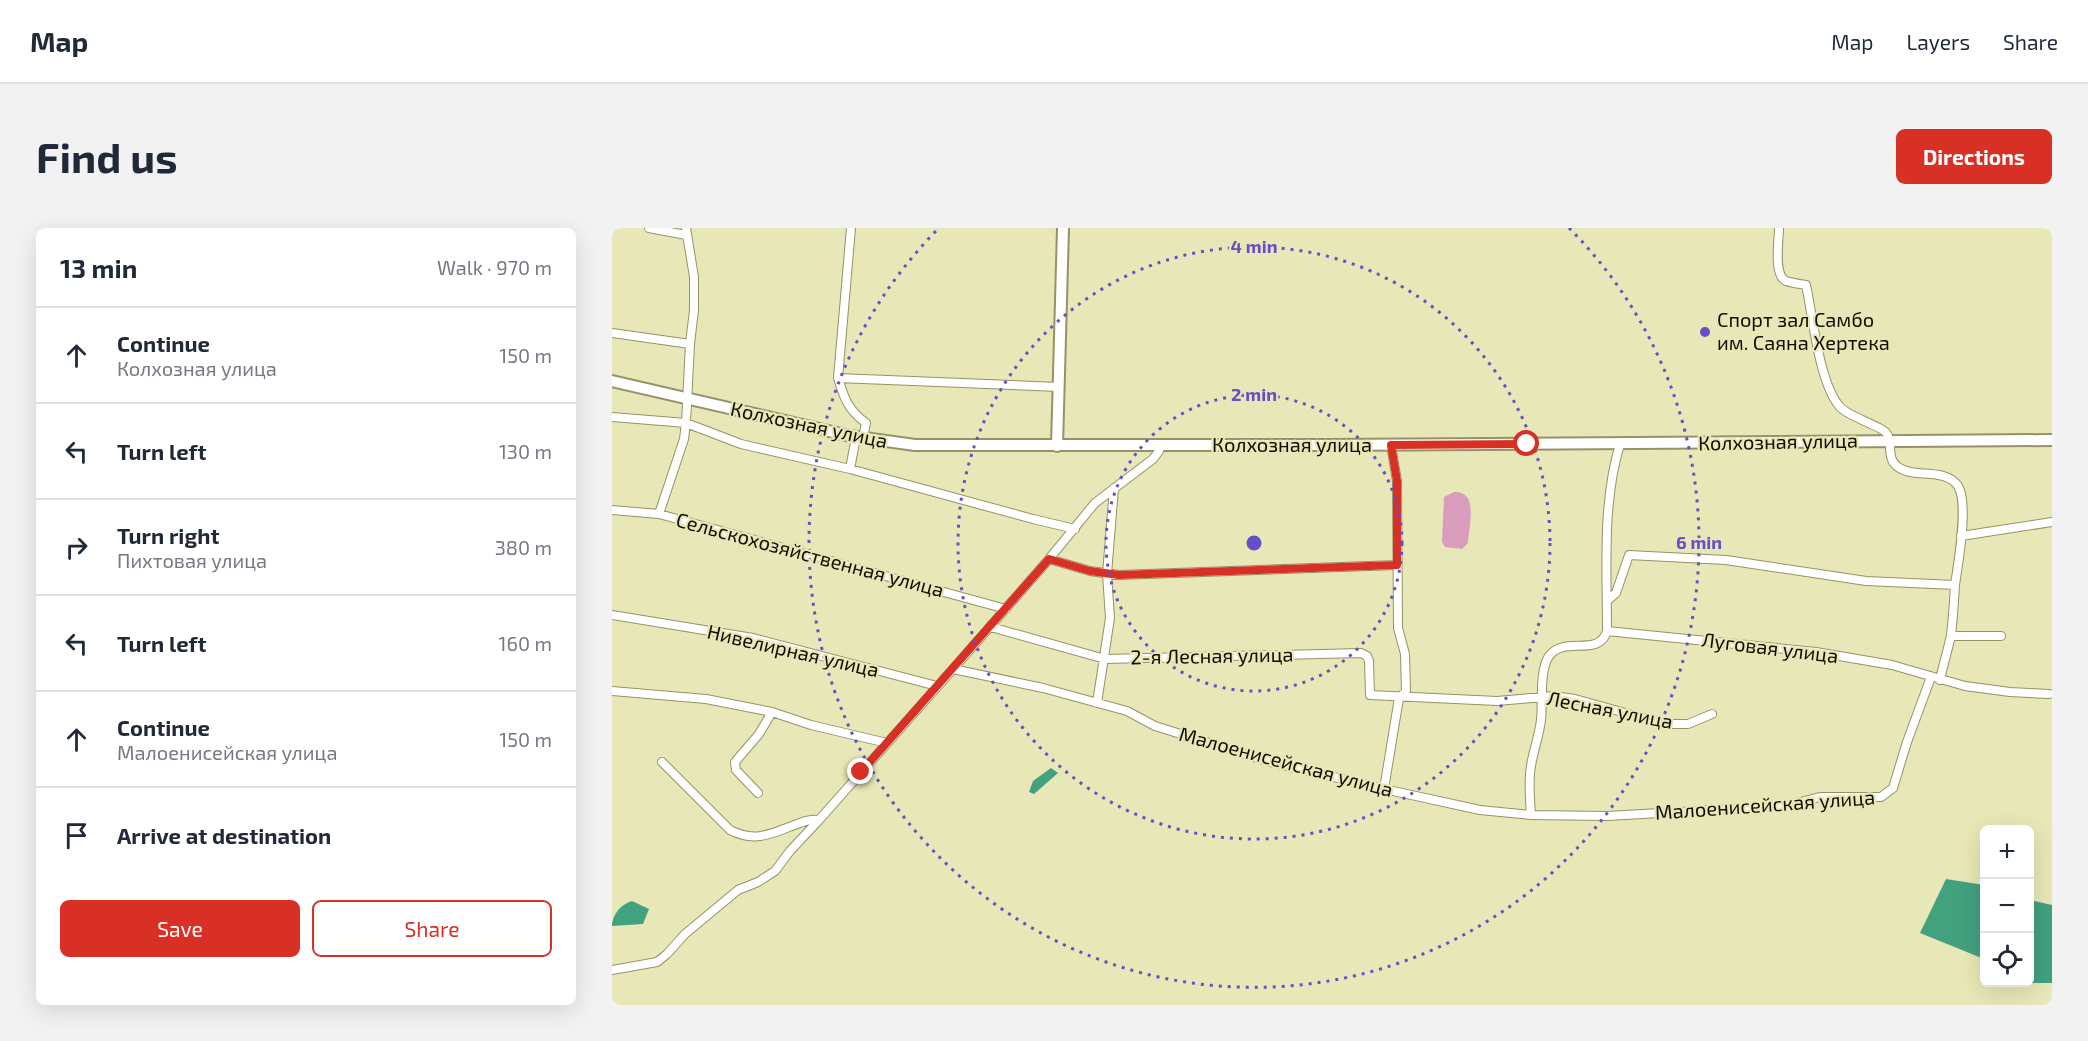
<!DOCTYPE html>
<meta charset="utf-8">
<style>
body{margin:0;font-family:"Exo 2",sans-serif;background:#f2f2f3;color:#1f2937}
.controls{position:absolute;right:18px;bottom:18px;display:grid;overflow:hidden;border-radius:9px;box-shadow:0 6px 24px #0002}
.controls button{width:54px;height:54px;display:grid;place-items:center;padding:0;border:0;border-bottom:2px solid #e0e1e3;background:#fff;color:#1f2937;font:30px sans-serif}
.stop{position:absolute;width:18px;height:18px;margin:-14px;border:4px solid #d93025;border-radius:50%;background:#fff}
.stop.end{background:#d93025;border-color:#fff;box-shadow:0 2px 6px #0008}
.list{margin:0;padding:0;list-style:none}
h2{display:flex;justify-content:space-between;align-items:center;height:78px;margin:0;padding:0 24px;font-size:26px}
h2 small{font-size:20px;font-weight:400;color:#747a83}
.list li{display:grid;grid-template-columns:39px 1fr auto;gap:18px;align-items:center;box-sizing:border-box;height:96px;padding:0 24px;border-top:2px solid #e0e1e3}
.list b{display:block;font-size:22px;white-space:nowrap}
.list p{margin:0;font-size:20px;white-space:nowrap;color:#747a83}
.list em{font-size:20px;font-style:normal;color:#747a83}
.actions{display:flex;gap:12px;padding:18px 24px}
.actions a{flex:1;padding:14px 0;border:2px solid #d93025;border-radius:9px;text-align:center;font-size:21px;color:#d93025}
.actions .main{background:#d93025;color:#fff}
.icon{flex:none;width:33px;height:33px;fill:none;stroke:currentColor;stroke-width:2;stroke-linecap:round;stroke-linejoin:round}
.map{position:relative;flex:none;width:1440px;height:777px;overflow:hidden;border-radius:9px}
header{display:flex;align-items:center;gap:36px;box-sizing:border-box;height:84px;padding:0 30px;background:#fff;border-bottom:2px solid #e0e1e3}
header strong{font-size:28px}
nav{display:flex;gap:33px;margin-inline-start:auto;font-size:21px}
.intro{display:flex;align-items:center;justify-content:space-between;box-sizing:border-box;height:144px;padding:0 36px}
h1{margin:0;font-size:42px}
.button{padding:15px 27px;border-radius:9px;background:#d93025;color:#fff;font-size:21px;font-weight:700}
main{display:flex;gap:36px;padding:0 36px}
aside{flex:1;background:#fff;border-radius:9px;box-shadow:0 6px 24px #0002}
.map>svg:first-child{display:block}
.green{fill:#d99cbc}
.water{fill:#42a17f}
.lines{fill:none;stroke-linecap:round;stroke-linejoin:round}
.street-casing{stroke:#959366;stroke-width:10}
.secondary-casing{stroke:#959366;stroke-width:14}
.street{stroke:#fff;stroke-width:8}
.secondary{stroke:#fff;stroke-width:10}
.route{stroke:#d93025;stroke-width:8}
.ring{fill:none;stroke:#654fc8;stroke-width:3;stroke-dasharray:3 6}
.poi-dot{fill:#654fc8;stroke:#e8e7b7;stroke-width:2}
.labels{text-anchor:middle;stroke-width:4.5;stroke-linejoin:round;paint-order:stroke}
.poi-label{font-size:20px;fill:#0f0e01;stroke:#e8e7b7;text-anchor:start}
.street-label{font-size:20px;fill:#0f0e01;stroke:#e8e7b7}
.centre{fill:#654fc8;stroke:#e8e7b7;stroke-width:3}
.ring-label{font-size:18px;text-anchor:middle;font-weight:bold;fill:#654fc8;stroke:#e8e7b7;stroke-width:4.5;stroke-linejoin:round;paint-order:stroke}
</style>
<header>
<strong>Map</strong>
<nav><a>Map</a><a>Layers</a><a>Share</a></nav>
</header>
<div class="intro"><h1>Find us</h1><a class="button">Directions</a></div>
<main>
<aside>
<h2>13 min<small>Walk · 970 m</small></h2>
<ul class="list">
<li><svg class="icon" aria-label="ahead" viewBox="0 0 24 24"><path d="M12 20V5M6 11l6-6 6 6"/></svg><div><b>Continue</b><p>Колхозная улица</p></div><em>150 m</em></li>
<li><svg class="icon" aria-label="left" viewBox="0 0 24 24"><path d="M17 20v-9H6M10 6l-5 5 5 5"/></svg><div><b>Turn left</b></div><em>130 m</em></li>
<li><svg class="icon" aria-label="right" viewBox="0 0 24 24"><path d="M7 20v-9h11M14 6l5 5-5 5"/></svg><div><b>Turn right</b><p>Пихтовая улица</p></div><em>380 m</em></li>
<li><svg class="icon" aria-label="left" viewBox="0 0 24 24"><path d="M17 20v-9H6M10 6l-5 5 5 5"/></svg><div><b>Turn left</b></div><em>160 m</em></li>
<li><svg class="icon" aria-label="ahead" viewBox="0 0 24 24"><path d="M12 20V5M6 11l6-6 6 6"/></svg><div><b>Continue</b><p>Малоенисейская улица</p></div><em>150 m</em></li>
<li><svg class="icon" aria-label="arrive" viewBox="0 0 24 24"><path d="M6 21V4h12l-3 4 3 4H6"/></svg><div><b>Arrive at destination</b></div></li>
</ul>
<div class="actions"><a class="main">Save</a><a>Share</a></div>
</aside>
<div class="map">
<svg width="1440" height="777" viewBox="0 0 1440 777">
<rect width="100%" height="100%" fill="#e8e7b7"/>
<!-- green -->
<path class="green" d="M 842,264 C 867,263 857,297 856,315 L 850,321 L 833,319 L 830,314 L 832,269 Z"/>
<!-- water -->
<path class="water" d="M 439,540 L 446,545 L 422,566 L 417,564 L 421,553 Z
M 1334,651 L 1372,657 L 1372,731 L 1308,705 Z
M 1418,672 L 1440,677 L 1440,755 L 1415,755 L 1418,754 Z
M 20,673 L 37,681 L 31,696 L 0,698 C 0,687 9,676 20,673 Z"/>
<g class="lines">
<!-- street casing -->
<g class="street-casing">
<path id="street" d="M 37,0 L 74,7
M 239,0 L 226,150 L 447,159
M 1167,0 C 1167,12 1161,47 1174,53 C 1180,55 1188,56 1194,57 C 1201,89 1207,155 1228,179 C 1237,189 1272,199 1275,206 C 1281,216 1274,231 1286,239 C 1302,251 1333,239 1346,258 C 1357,275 1346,336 1343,357 C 1342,374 1341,391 1339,407 C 1336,422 1331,437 1328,452
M 0,105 L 78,116
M 226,150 C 232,170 236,182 254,195 L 251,210
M 0,189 L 74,195 L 129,216 L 238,241 L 421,291 L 463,301
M 238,241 L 244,209
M 0,282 L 47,286 L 394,381
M 47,286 L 72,211 L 74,195 L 78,116 L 82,82 L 82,49 L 74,0
M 1349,308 L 1440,294
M 437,331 L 478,343 L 507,347 L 785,337
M 995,373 L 1004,365 L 1017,327 L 1114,332 L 1254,353 L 1343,357
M 0,387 L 141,410 L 325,458
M 379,399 L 493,431 L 749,425 L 755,428 L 757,433 L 758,467 L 885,473 L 942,468 L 963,471 L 1053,496 L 1076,496 L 1100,486
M 995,403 L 1204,424 L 1280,437 L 1353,458 L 1398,464 L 1437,466
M 1339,408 L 1389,408
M 341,441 L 437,331 L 483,275 L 541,231 L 547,223 L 548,217
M 0,463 L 94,471 L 160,484 L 199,497 L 275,515
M 485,475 L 498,390 L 495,346 L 502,260
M 50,534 L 118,602 C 145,616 162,604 188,595 C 195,592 200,591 207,592
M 772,561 L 787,470 L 794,463 L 793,426 L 786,400 L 785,253 L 779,217
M 146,565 L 124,542 L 123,534 L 147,506 L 160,484
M 919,587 C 918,574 917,559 918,546 C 919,528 927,510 929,492 C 931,474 927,443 937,428 C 952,407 987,430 995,403 C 995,341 990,275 1008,216
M 0,742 L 45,734 L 55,726 L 73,706 L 126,662 L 146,654 L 163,643 L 178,623 L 207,592 L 341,441 L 431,460 L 515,483 L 543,498 L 658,534 L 772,561 L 868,582 L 919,587 L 995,588 L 1173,578 L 1208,569 L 1269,569 L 1281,560 L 1295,514 L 1319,449"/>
</g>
<!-- secondary casing -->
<g class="secondary-casing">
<path id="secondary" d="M 0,153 L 238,208 L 303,217 L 715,217 L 1440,212
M 445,218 L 451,0"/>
</g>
<!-- street -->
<use href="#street" class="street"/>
<!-- secondary -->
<use href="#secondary" class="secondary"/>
</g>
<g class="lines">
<!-- route -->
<path class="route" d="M 249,544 L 437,331 L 478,343 L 507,347 L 785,337 L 785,253 L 779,217 L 915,216"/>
</g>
<!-- distance rings -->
<g class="ring">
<circle cx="642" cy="315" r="148"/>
<circle cx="642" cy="315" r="296"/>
<path d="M957 0A445 445 0 1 1 327 0"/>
</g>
<!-- markers -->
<circle class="poi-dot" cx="1093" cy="104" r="6"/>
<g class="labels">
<!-- poi labels -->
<g class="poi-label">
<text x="1105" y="99">Спорт зал Самбо<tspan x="1105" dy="23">им. Саяна Хертека</tspan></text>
</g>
<!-- street labels -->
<g class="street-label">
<text transform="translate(197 197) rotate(12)" y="7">Колхозная улица</text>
<text transform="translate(1166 214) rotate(-1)" y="7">Колхозная улица</text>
<text x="680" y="224">Колхозная улица</text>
<text transform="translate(198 327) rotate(15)" y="7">Сельскохозяйственная улица</text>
<text transform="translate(1158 420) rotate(7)" y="7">Луговая улица</text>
<text transform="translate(181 423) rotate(13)" y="7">Нивелирная улица</text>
<text transform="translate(600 428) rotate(-1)" y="7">2-я Лесная улица</text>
<text transform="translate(998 482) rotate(11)" y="7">Лесная улица</text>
<text transform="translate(674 534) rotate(15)" y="7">Малоенисейская улица</text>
<text transform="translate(1153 577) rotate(-4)" y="7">Малоенисейская улица</text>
</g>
</g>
<circle cx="642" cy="315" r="9" class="centre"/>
<g class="ring-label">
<text x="642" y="25">4 min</text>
<text x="642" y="173">2 min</text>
<text x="1087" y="321">6 min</text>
</g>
</svg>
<div class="controls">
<button>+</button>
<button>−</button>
<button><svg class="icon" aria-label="locate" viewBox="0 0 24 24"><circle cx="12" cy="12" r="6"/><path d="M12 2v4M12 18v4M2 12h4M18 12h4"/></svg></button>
</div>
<div class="stop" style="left:915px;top:216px"></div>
<div class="stop end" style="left:249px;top:544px"></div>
</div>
</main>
